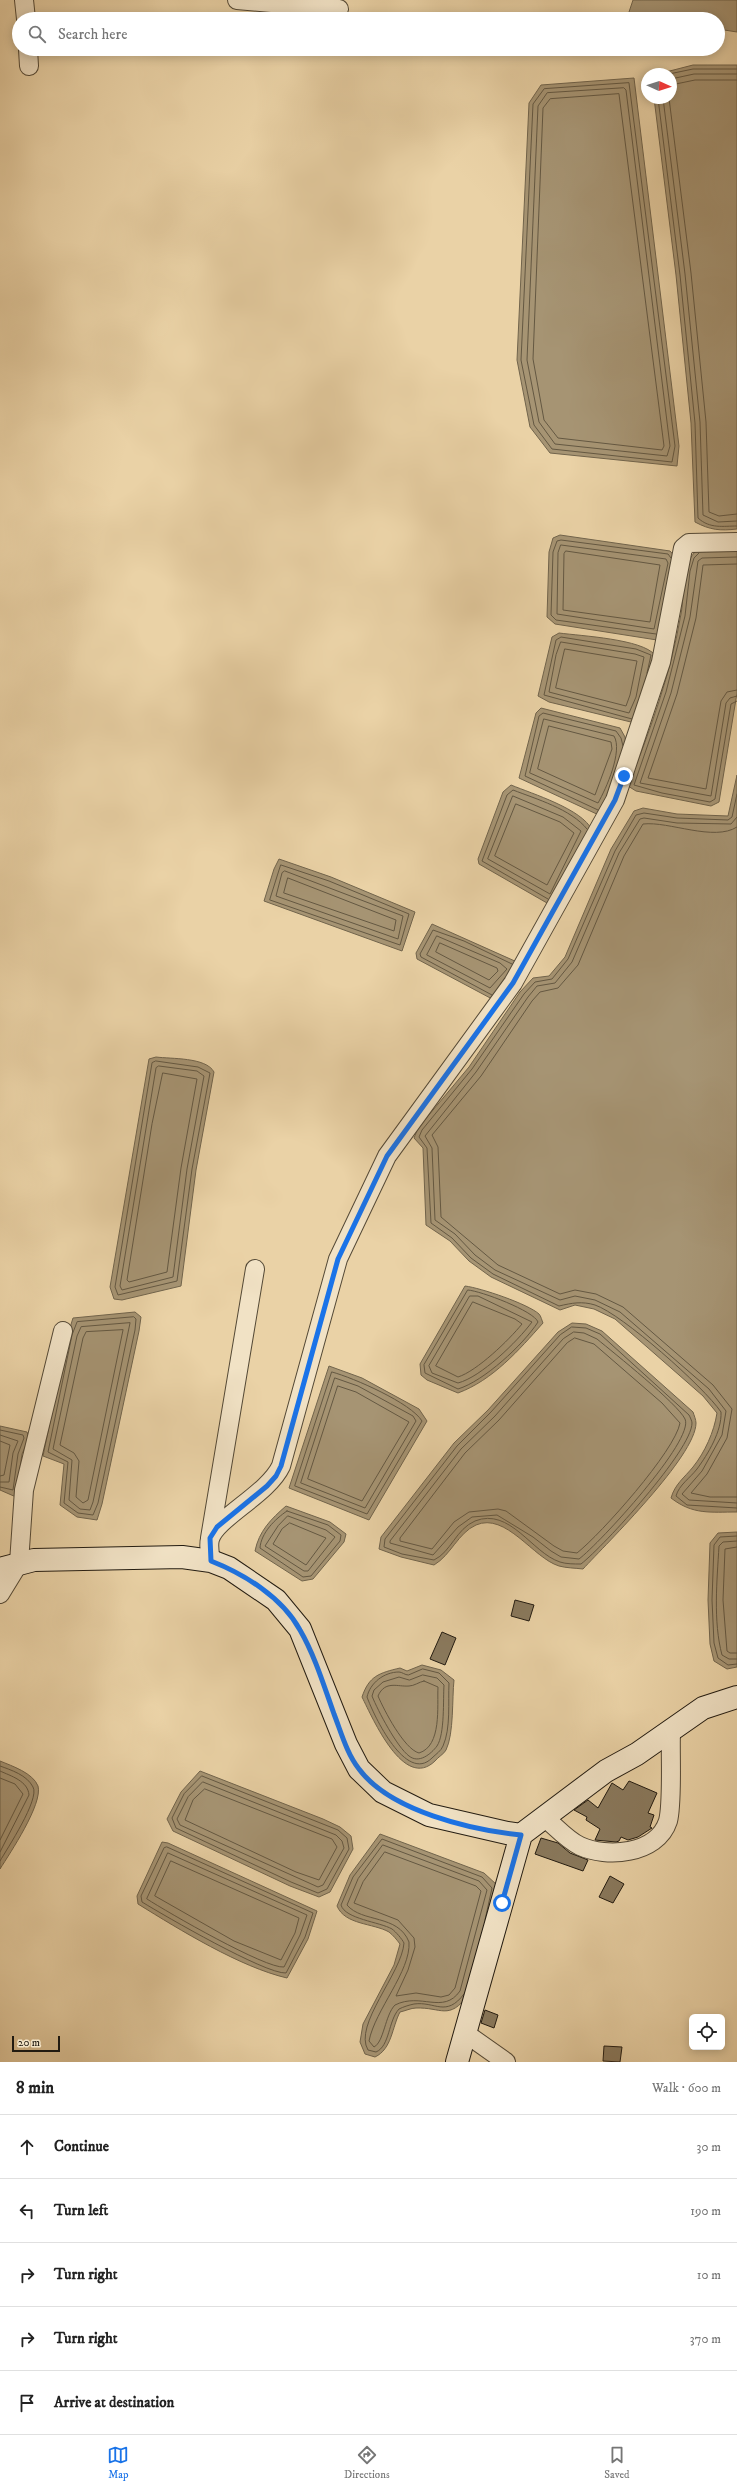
<!DOCTYPE html>
<meta charset="utf-8">
<style>
body{margin:0;font-family:"IM FELL DW Pica",serif;background:#f6f6f6;color:#222}
.controls{position:absolute;right:12px;bottom:12px;display:grid;overflow:hidden;border-radius:6px;box-shadow:0 2px 10px #0003}
.controls button{width:36px;height:36px;display:grid;place-items:center;padding:0;border:0;border-bottom:1px solid #e0e0e0;background:#fff;color:#222;font:20px sans-serif}
.compass{position:absolute;left:641px;top:68px;width:36px;height:36px;border-radius:50%;background:#fff;box-shadow:0 2px 10px #0003;rotate:93deg}
.scale{position:absolute;left:12px;bottom:10px;width:48px;box-sizing:border-box;padding-left:4px;border:2px solid #221b11;border-top:0;font-size:11px;line-height:14px;white-space:nowrap;color:#221b11;-webkit-text-stroke:3px #f1e2c5;paint-order:stroke}
.stop{position:absolute;width:12px;height:12px;margin:-9px;border:3px solid #1a73e8;border-radius:50%;background:#fff}
.stop.end{background:#1a73e8;border-color:#fff;box-shadow:0 1px 4px #0008}
.list{margin:0;padding:0;list-style:none}
h2{display:flex;justify-content:space-between;align-items:center;height:52px;margin:0;padding:0 16px;font-size:17px}
h2 small{font-size:13px;font-weight:400;color:#767676}
.list li{display:grid;grid-template-columns:26px 1fr auto;gap:12px;align-items:center;box-sizing:border-box;height:64px;padding:0 16px;border-top:1px solid #e0e0e0}
.list b{display:block;font-size:15px;white-space:nowrap}
.list em{font-size:13px;font-style:normal;color:#767676}
.icon{flex:none;width:22px;height:22px;fill:none;stroke:currentColor;stroke-width:2;stroke-linecap:round;stroke-linejoin:round}
.map{position:relative;flex:none;width:737px;height:2062px;overflow:hidden}
.search{position:absolute;background:#fff;box-shadow:0 2px 10px #0003;left:12px;right:12px;top:12px;height:44px;display:flex;align-items:center;gap:10px;box-sizing:border-box;padding:0 14px;border-radius:22px;color:#767676;font-size:15px}
.sheet{height:372px;background:#fff}
nav{display:flex;justify-content:space-around;align-items:center;box-sizing:border-box;height:56px;border-top:1px solid #e0e0e0;background:#fff;font-size:11px;color:#767676}
nav a{display:grid;justify-items:center;gap:2px}
nav .on{color:#1a73e8}
.map>svg:first-child{display:block}
.water{fill:#a69473;stroke:#71644c}
.lines{fill:none;stroke-linecap:round;stroke-linejoin:round}
.shore{stroke:#645842;stroke-width:1}
.building{fill:#8a7a5e;stroke:#221b11}
.street-casing{stroke:#544936;stroke-width:20}
.secondary-casing{stroke:#221b11;stroke-width:24}
.street{stroke:#f1e2c5;stroke-width:18}
.secondary{stroke:#f1e2c5;stroke-width:22}
.route{stroke:#1a73e8;stroke-width:5}
</style>
<div class="map">
<svg width="737" height="2062" viewBox="0 0 737 2062">
<rect width="100%" height="100%" fill="#ead2a6"/>
<filter id="stains"><feTurbulence type="fractalNoise" baseFrequency=".005" numOctaves="4"/><feColorMatrix values="0 0 0 0 .2 0 0 0 0 .09 0 0 0 0 .02 0 0 0 .5 -.17"/></filter>
<radialGradient id="worn" r=".72"><stop offset=".6" stop-color="#630" stop-opacity="0"/><stop offset="1" stop-color="#630" stop-opacity=".3"/></radialGradient>
<!-- water -->
<path class="water" d="M 633,0 L 737,0 L 737,32 L 718,29 L 718,19 L 652,19 L 628,15 Z
M 693,65 L 737,65 L 737,529 C 720,531 710,530 695,522 L 691,423 L 676,275 L 654,98 L 671,98 L 671,74 L 658,74 Z
M 634,78 L 679,446 L 677,466 L 550,453 L 530,427 L 517,360 L 529,103 L 541,85 Z
M 560,535 L 670,551 L 678,560 L 657,640 L 555,624 L 547,617 L 549,552 L 553,538 Z
M 698,549 L 737,549 L 737,693 L 719,802 L 711,806 L 636,791 L 628,786 C 650,731 671,673 681,614 C 685,593 680,564 698,549 Z
M 559,633 C 582,636 642,639 655,655 L 635,723 L 549,702 L 538,696 L 552,637 Z
M 541,708 L 620,728 L 625,737 L 627,750 L 601,816 L 519,778 L 536,713 Z
M 737,775 L 737,1512 C 710,1512 693,1515 671,1498 C 675,1484 684,1478 693,1467 C 705,1452 714,1432 717,1413 L 703,1396 L 615,1319 L 594,1309 L 575,1305 L 560,1310 L 491,1277 L 469,1261 L 450,1241 L 426,1225 L 423,1148 L 414,1138 L 418,1128 L 469,1067 L 520,992 L 533,978 L 549,976 L 565,957 L 611,849 L 634,811 L 643,808 L 677,814 L 728,816 Z
M 511,785 C 533,794 582,809 592,830 L 554,903 L 547,903 L 479,864 L 478,859 L 503,792 Z
M 279,859 L 331,877 L 415,912 L 402,951 L 264,901 L 274,869 Z
M 432,924 L 517,962 L 494,1000 L 417,959 L 416,953 Z
M 156,1057 C 171,1059 206,1057 214,1072 L 196,1170 L 181,1286 L 122,1300 L 114,1299 L 110,1287 L 149,1059 Z
M 465,1286 C 481,1288 528,1304 539,1314 C 541,1316 542,1321 543,1323 C 519,1350 493,1380 458,1393 L 427,1380 L 421,1375 L 420,1364 Z
M 135,1312 L 141,1317 L 139,1331 L 102,1504 L 97,1520 L 77,1517 L 60,1505 L 64,1464 L 43,1456 L 68,1334 L 73,1318 Z
M 572,1323 L 586,1324 L 602,1331 L 693,1412 C 694,1415 696,1420 696,1423 C 696,1456 607,1543 583,1569 C 575,1568 566,1568 559,1566 C 533,1558 506,1512 476,1525 C 458,1533 451,1555 434,1565 L 401,1557 L 379,1549 L 381,1537 L 454,1443 L 488,1410 L 558,1332 Z
M 329,1366 L 362,1378 L 419,1409 L 427,1421 L 369,1520 L 289,1488 Z
M 0,1426 L 27,1432 L 29,1438 L 22,1454 L 16,1497 L 0,1490 Z
M 286,1506 L 330,1522 L 346,1534 L 344,1542 L 313,1579 L 302,1581 L 255,1551 C 259,1531 271,1519 286,1506 Z
M 737,1532 L 737,1667 L 727,1669 L 714,1661 L 710,1644 L 708,1600 L 710,1543 L 718,1533 Z
M 422,1665 L 441,1670 L 454,1680 C 452,1698 454,1734 446,1750 C 444,1754 438,1757 435,1761 C 404,1791 373,1719 362,1697 C 369,1676 379,1673 400,1668 L 407,1671 Z
M 0,1761 C 12,1766 33,1773 38,1786 C 43,1804 10,1853 0,1869 Z
M 200,1771 L 323,1819 L 340,1827 L 351,1836 L 353,1849 L 330,1892 L 319,1897 L 290,1886 L 173,1831 L 167,1819 L 181,1792 Z
M 380,1834 L 484,1873 L 497,1885 L 468,1995 C 449,2021 441,2007 416,2008 C 411,2008 405,2011 400,2012 C 392,2027 392,2049 375,2057 L 365,2054 L 360,2042 L 363,2024 L 394,1965 L 400,1944 C 397,1940 393,1935 389,1932 C 373,1923 345,1925 337,1906 L 350,1875 Z
M 162,1842 L 168,1843 L 317,1911 L 308,1939 L 287,1978 C 240,1967 180,1930 138,1904 L 137,1896 Z"/>
<g class="lines">
<!-- shore -->
<path class="shore" d="M 669,74 L 693,69 L 737,69
M 671,79 L 694,74 L 737,74
M 629,83 L 675,446 L 672,462 L 552,449 L 534,425 L 521,360 L 533,104 L 544,89 Z
M 671,85 L 695,80 L 737,80
M 624,88 L 626,90 L 670,446 L 667,456 L 555,444 L 539,422 L 527,360 L 538,106 L 547,93 Z
M 619,94 L 664,446 L 662,450 L 558,438 L 544,420 L 533,359 L 543,108 L 550,99 Z
M 658,98 L 680,275 L 695,423 L 698,518 C 710,529 723,526 737,526
M 663,98 L 685,274 L 700,422 L 703,515 L 718,522 L 737,521
M 669,98 L 691,273 L 706,422 L 709,512 L 719,516 L 737,514
M 561,545 L 666,559 L 668,563 L 654,629 L 557,614 L 558,553 Z
M 566,551 L 660,565 L 650,622 L 563,610 L 564,554 Z
M 699,553 L 694,558 L 690,571 L 685,616 L 666,692 L 634,785 L 662,793 L 710,802 L 715,799 L 731,704 L 737,701
M 737,557 L 702,558 L 698,561 L 690,617 L 671,693 L 640,783 L 711,796 L 726,703 L 730,698 L 737,696
M 737,564 L 703,565 L 696,618 L 677,694 L 648,778 L 706,789 L 721,701 L 727,692 L 737,690
M 656,634 L 556,620 L 551,615 L 553,552 L 557,541 L 561,540 L 668,554 L 671,558
M 561,642 L 635,654 L 644,657 L 636,697 L 629,713 L 549,692 L 556,655 Z
M 565,649 L 637,661 L 630,695 L 626,706 L 556,688 Z
M 544,719 L 614,736 C 623,751 606,789 598,803 L 530,773 Z
M 632,719 L 544,695 L 556,640 L 561,637 L 636,649 L 651,655 L 647,673
M 549,726 L 611,742 L 612,749 L 595,795 L 538,769 Z
M 737,794 L 732,817 L 728,820 L 677,818 L 644,813 L 636,815 L 615,851 L 568,959 L 552,979 L 535,982 L 524,994 L 472,1069 L 422,1130 L 419,1137 L 427,1148 L 431,1223 L 452,1238 L 471,1258 L 493,1274 L 559,1306 C 572,1303 582,1301 595,1305 C 622,1314 704,1387 721,1412 C 722,1431 708,1454 697,1469 C 690,1478 679,1485 676,1496 L 687,1505 L 737,1508
M 513,796 L 563,817 L 581,831 L 550,894 L 488,859 Z
M 516,804 L 560,822 L 574,833 L 547,885 L 495,856 Z
M 598,810 L 525,776 L 539,716 L 543,713 L 616,731 L 621,738 L 623,746
M 737,817 L 731,824 L 677,823 L 644,818 L 640,819 L 619,853 L 572,962 L 555,983 L 537,986 L 528,997 L 476,1072 L 425,1136 L 432,1148 L 435,1220 L 455,1234 L 475,1255 L 495,1270 L 560,1300 L 575,1296 L 595,1300 L 620,1312 L 709,1389 L 726,1411 L 722,1435 L 702,1471 L 682,1494 L 689,1500 L 737,1503
M 737,827 C 714,842 669,821 643,824 L 624,856 L 578,965 L 558,988 L 540,992 L 532,1001 L 481,1076 L 432,1135 L 438,1147 L 441,1217 L 498,1265 L 560,1294 L 575,1290 L 596,1294 L 623,1307 L 713,1385 L 732,1409 L 727,1438 L 707,1474 L 691,1493 L 710,1497 L 737,1497
M 281,865 L 329,881 L 409,914 L 400,945 L 270,900 Z
M 285,871 L 403,916 L 398,939 L 276,896 L 282,873 Z
M 288,878 L 396,920 L 394,931 L 284,893 Z
M 548,899 L 482,861 L 507,795 L 513,790 C 536,799 571,809 587,829
M 437,936 L 500,963 L 507,969 L 490,988 L 427,955 Z
M 440,943 L 497,968 L 498,971 L 489,980 L 436,952 Z
M 492,995 L 421,957 L 420,954 L 433,930 L 464,941 L 512,964
M 156,1061 L 198,1067 L 210,1073 L 192,1169 L 177,1281 L 118,1295 L 115,1287 L 152,1063 Z
M 159,1066 L 197,1071 L 204,1076 L 187,1169 L 173,1277 L 122,1290 L 120,1286 L 156,1068 Z
M 163,1073 L 197,1079 L 181,1168 L 167,1272 L 129,1282 L 127,1280 L 152,1124 Z
M 468,1290 C 481,1291 534,1311 538,1322 C 523,1345 484,1381 458,1389 L 425,1373 L 424,1365 Z
M 470,1296 L 478,1296 L 532,1322 C 517,1342 481,1377 458,1383 L 432,1373 L 429,1366 Z
M 473,1302 L 515,1319 L 522,1324 C 509,1340 477,1371 458,1377 L 436,1366 Z
M 134,1317 L 136,1319 L 135,1330 L 98,1503 L 93,1515 L 78,1513 L 64,1503 L 68,1462 L 48,1452 L 72,1335 L 77,1322 Z
M 130,1323 L 93,1502 L 90,1510 L 80,1509 L 69,1500 L 72,1460 L 53,1449 L 77,1336 L 81,1327 Z
M 572,1327 L 586,1328 L 600,1334 L 689,1415 C 690,1417 692,1421 692,1423 C 692,1450 604,1546 581,1564 C 574,1564 566,1564 560,1562 C 532,1553 510,1507 475,1521 C 456,1529 451,1552 434,1560 L 402,1554 L 384,1547 L 385,1539 L 457,1446 L 491,1412 L 560,1335 Z
M 123,1330 L 88,1500 L 83,1503 L 76,1497 L 79,1461 L 74,1453 L 60,1445 L 83,1338 L 86,1332 Z
M 574,1332 L 584,1333 L 597,1339 C 614,1353 678,1404 685,1419 C 695,1440 599,1544 579,1559 L 561,1557 L 551,1551 L 533,1537 L 497,1515 L 472,1517 L 458,1527 L 433,1555 L 390,1543 L 390,1541 L 461,1449 L 495,1416 L 563,1339 Z
M 575,1338 L 594,1344 L 662,1403 L 680,1423 C 675,1451 601,1534 577,1553 L 563,1551 L 554,1546 L 506,1511 L 498,1509 L 469,1512 L 454,1522 L 432,1549 L 400,1541 L 400,1538 L 465,1453 L 499,1420 L 567,1343 Z
M 332,1372 C 354,1378 411,1403 422,1421 L 367,1514 L 295,1486 Z
M 335,1378 L 358,1386 L 413,1416 L 416,1421 L 365,1508 L 301,1483 Z
M 338,1386 L 356,1392 L 409,1422 L 362,1501 L 308,1479 Z
M 0,1430 L 23,1435 L 24,1438 L 18,1454 L 13,1490 L 0,1487
M 0,1435 L 18,1441 L 13,1453 L 9,1482 L 0,1482
M 0,1441 L 10,1445 L 4,1475 L 0,1476
M 287,1511 L 328,1525 L 341,1535 L 340,1541 L 311,1576 L 303,1577 L 260,1548 C 261,1533 275,1519 287,1511 Z
M 288,1516 L 326,1530 L 335,1537 L 308,1571 L 304,1571 L 265,1546 L 278,1526 Z
M 290,1523 L 326,1538 L 306,1565 L 273,1544 L 282,1529 Z
M 737,1536 L 720,1537 L 714,1545 L 712,1600 L 714,1643 L 718,1658 L 728,1665 L 737,1664
M 737,1541 L 723,1542 L 719,1546 C 717,1581 713,1621 722,1655 L 729,1659 L 737,1659
M 737,1547 L 725,1549 L 723,1600 L 727,1651 L 730,1653 L 737,1653
M 423,1669 L 439,1673 L 449,1683 C 448,1702 451,1728 443,1746 C 441,1751 436,1754 432,1758 C 406,1784 374,1716 367,1697 C 370,1683 384,1672 399,1672 C 402,1672 405,1675 408,1675 Z
M 423,1675 L 437,1678 L 444,1685 C 443,1699 445,1734 437,1746 C 431,1754 419,1764 409,1756 C 397,1747 378,1711 372,1696 L 374,1690 L 383,1682 L 399,1677 L 409,1680 Z
M 424,1681 L 438,1687 C 437,1706 442,1746 419,1753 C 404,1749 384,1710 378,1696 C 385,1680 398,1687 409,1686 C 414,1686 419,1682 424,1681 Z
M 0,1766 C 11,1770 27,1775 33,1787 C 40,1799 7,1849 0,1861
M 0,1771 C 11,1776 28,1781 29,1795 L 0,1852
M 202,1776 L 338,1830 L 347,1838 L 349,1849 L 327,1889 L 318,1893 L 291,1882 L 176,1828 L 172,1818 L 184,1794 Z
M 0,1778 L 15,1784 L 23,1794 L 0,1840
M 203,1782 L 336,1835 L 342,1841 L 344,1848 L 323,1885 L 318,1887 L 180,1825 L 177,1819 L 188,1797 Z
M 205,1789 L 332,1839 L 337,1847 L 319,1880 L 296,1872 L 185,1820 L 193,1800 Z
M 383,1845 L 479,1881 L 487,1890 L 460,1991 C 443,2015 421,1992 395,2005 C 385,2015 384,2042 374,2047 L 369,2041 C 375,2010 411,1971 409,1942 C 398,1914 362,1923 347,1905 L 358,1879 Z
M 167,1847 L 313,1913 L 305,1937 L 286,1973 C 265,1974 165,1916 142,1902 L 141,1896 L 164,1848 Z
M 385,1852 L 476,1886 L 481,1891 L 455,1988 L 449,1995 L 441,1997 L 416,1993 L 396,1996 L 408,1970 L 415,1947 L 414,1938 L 398,1920 L 354,1903 L 363,1882 Z
M 168,1853 L 307,1915 L 300,1935 L 284,1967 C 266,1969 167,1912 147,1899 Z
M 171,1861 L 299,1918 L 295,1933 L 281,1960 L 234,1941 L 155,1896 Z
M 464,1994 C 446,2018 435,2001 414,2004 C 409,2005 403,2007 399,2009 C 388,2021 390,2046 376,2052 L 368,2050 C 353,2025 402,1973 404,1943 C 402,1939 396,1932 392,1929 C 380,1922 345,1919 341,1905 L 353,1877 L 382,1839 L 482,1877 L 492,1888 L 485,1920"/>
</g>
<!-- building -->
<path class="building" d="M 515,1600 L 534,1605 L 529,1621 L 511,1616 Z
M 442,1632 L 456,1638 L 445,1665 L 430,1659 Z
M 629,1781 L 657,1793 L 648,1813 L 654,1815 L 650,1827 L 652,1828 L 638,1837 L 628,1840 L 621,1837 L 619,1841 L 616,1842 L 595,1840 L 600,1829 L 586,1820 L 587,1817 L 574,1810 L 588,1800 L 598,1808 L 612,1783 L 623,1790 Z
M 541,1838 L 558,1843 L 570,1853 L 588,1860 L 583,1871 L 535,1854 Z
M 610,1876 L 624,1884 L 613,1903 L 599,1897 Z
M 485,2010 L 498,2015 L 494,2028 L 481,2023 Z
M 604,2046 L 622,2047 L 620,2062 L 603,2061 Z"/>
<g class="lines">
<!-- street casing -->
<g class="street-casing">
<path id="street" d="M 24,0 L 26,19
M 237,0 L 339,9
M 28,49 L 29,66
M 210,1538 L 255,1269
M 211,1561 C 210,1554 208,1546 210,1539 C 216,1518 268,1494 281,1466 L 338,1259 L 387,1156 L 513,983 L 615,800 L 661,662 L 683,548 L 689,543 L 737,542
M 0,1594 L 19,1563 L 24,1490 L 63,1331
M 544,1817 C 555,1826 567,1840 580,1846 C 606,1858 657,1855 668,1821 C 673,1802 670,1754 671,1732
M 465,2033 L 506,2062"/>
</g>
<!-- secondary casing -->
<g class="secondary-casing">
<path id="secondary" d="M 0,1569 L 34,1560 L 182,1557 L 211,1561 L 229,1568 L 276,1600 L 300,1629 L 346,1744 L 359,1769 L 383,1792 L 429,1815 L 507,1833 L 521,1835 L 526,1831 L 606,1771 L 637,1754 L 703,1708 L 737,1697
M 457,2062 L 521,1835"/>
</g>
<!-- street -->
<use href="#street" class="street"/>
<!-- secondary -->
<use href="#secondary" class="secondary"/>
</g>
<g class="lines">
<!-- route -->
<path class="route" d="M 502,1903 L 521,1835 C 471,1830 390,1811 359,1769 C 347,1754 341,1732 334,1714 C 324,1686 315,1656 300,1630 C 282,1597 244,1574 211,1561 L 210,1538 L 217,1527 L 267,1486 L 276,1476 L 281,1466 L 338,1259 L 387,1156 L 513,983 L 615,800 L 624,776"/>
</g>
<rect width="100%" height="100%" filter="url(#stains)"/>
<rect width="100%" height="100%" fill="url(#worn)"/>
</svg>
<div class="controls">
<button><svg class="icon" aria-label="locate" viewBox="0 0 24 24"><circle cx="12" cy="12" r="6"/><path d="M12 2v4M12 18v4M2 12h4M18 12h4"/></svg></button>
</div>
<svg class="compass" viewBox="-18 -18 36 36"><path d="M0-13l5 13h-10z" fill="#e53935"/><path d="M0 13l5-13h-10z" fill="#767676"/></svg>
<div class="scale">20 m</div>
<div class="stop" style="left:502px;top:1903px"></div>
<div class="stop end" style="left:624px;top:776px"></div>
<div class="search"><svg class="icon" aria-label="search" viewBox="0 0 24 24"><circle cx="10" cy="10" r="6"/><path d="M15 15l6 6"/></svg>Search here</div>
</div>
<section class="sheet">
<h2>8 min<small>Walk · 600 m</small></h2>
<ul class="list">
<li><svg class="icon" aria-label="ahead" viewBox="0 0 24 24"><path d="M12 20V5M6 11l6-6 6 6"/></svg><div><b>Continue</b></div><em>30 m</em></li>
<li><svg class="icon" aria-label="left" viewBox="0 0 24 24"><path d="M17 20v-9H6M10 6l-5 5 5 5"/></svg><div><b>Turn left</b></div><em>190 m</em></li>
<li><svg class="icon" aria-label="right" viewBox="0 0 24 24"><path d="M7 20v-9h11M14 6l5 5-5 5"/></svg><div><b>Turn right</b></div><em>10 m</em></li>
<li><svg class="icon" aria-label="right" viewBox="0 0 24 24"><path d="M7 20v-9h11M14 6l5 5-5 5"/></svg><div><b>Turn right</b></div><em>370 m</em></li>
<li><svg class="icon" aria-label="arrive" viewBox="0 0 24 24"><path d="M6 21V4h12l-3 4 3 4H6"/></svg><div><b>Arrive at destination</b></div></li>
</ul>
</section>
<nav>
<a class="on"><svg class="icon" aria-label="map" viewBox="0 0 24 24"><path d="M3 6l6-2 6 2 6-2v14l-6 2-6-2-6 2zM9 4v14M15 6v14"/></svg>Map</a>
<a><svg class="icon" aria-label="directions" viewBox="0 0 24 24"><path d="M12 3l9 9-9 9-9-9zM9 14v-3h6M13 9l2 2-2 2"/></svg>Directions</a>
<a><svg class="icon" aria-label="saved" viewBox="0 0 24 24"><path d="M7 4h10v16l-5-4-5 4z"/></svg>Saved</a>
</nav>
